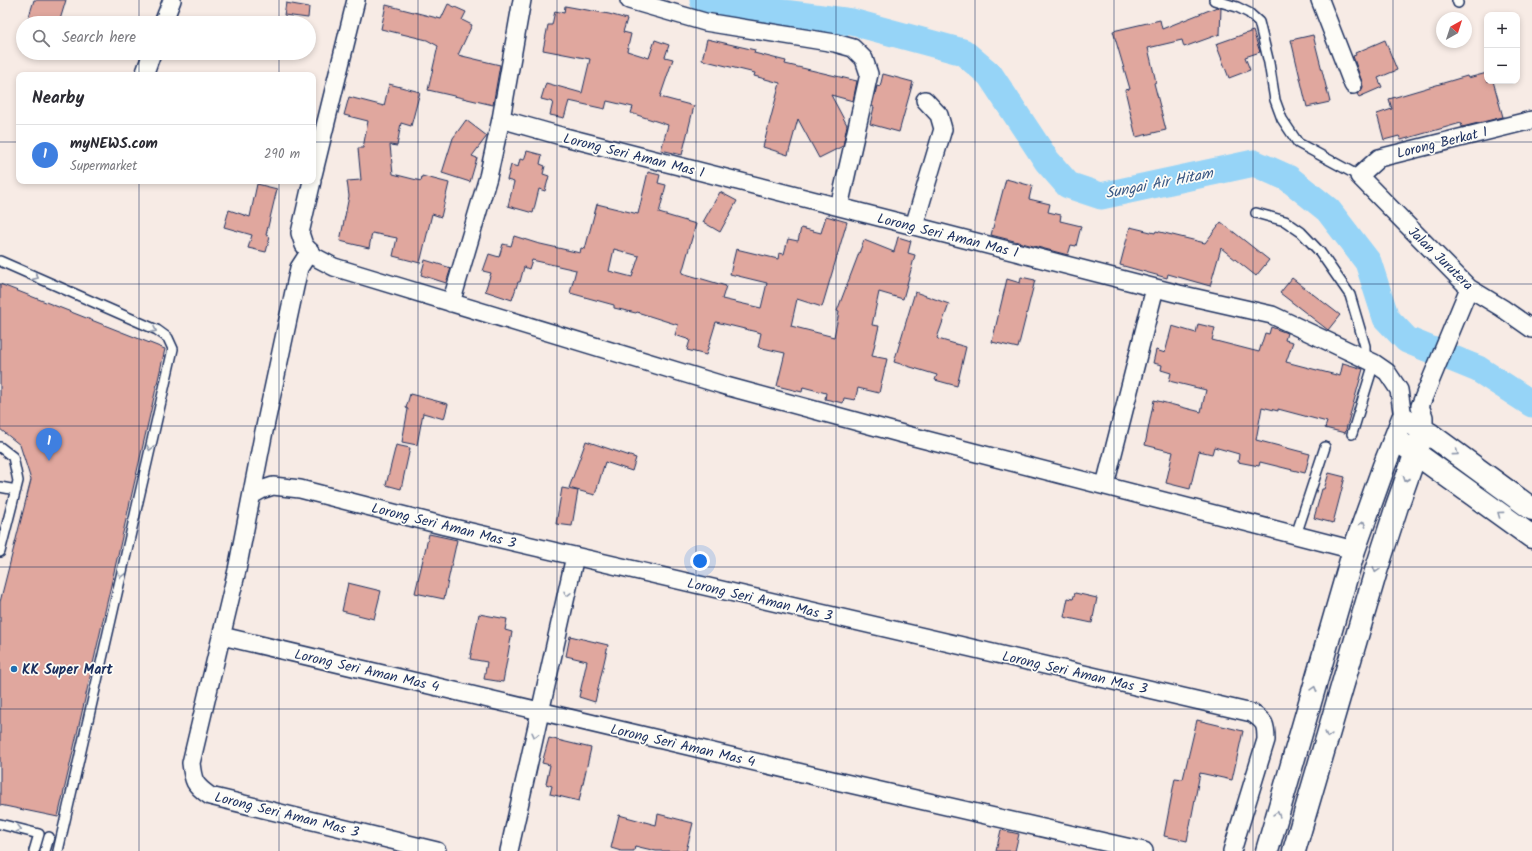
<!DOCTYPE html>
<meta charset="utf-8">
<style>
body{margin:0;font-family:Kalam,sans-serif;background:#f7f7f7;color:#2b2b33}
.controls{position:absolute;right:12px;top:12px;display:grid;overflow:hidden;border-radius:8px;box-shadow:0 2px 6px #0003}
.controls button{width:36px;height:36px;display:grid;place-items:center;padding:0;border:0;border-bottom:1px solid #e1e1e2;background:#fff;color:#2b2b33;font:20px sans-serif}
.compass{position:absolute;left:1436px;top:12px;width:36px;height:36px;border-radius:50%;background:#fff;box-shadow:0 2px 6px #0003;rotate:39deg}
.you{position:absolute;left:700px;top:561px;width:14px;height:14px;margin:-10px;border:3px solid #fff;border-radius:50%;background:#1a73e8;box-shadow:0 0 0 6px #1a73e833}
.badge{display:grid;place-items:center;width:26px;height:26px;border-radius:50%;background:#0f766e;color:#fff;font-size:13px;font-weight:700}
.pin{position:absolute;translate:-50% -33px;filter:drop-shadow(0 1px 2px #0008)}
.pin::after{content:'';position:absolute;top:21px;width:14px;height:12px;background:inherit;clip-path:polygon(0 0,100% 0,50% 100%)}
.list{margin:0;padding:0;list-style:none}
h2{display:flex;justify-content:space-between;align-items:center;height:52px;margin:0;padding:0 16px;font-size:17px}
h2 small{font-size:13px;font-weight:400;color:#7c7c81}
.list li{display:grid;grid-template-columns:26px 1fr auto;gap:12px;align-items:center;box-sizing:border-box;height:60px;padding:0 16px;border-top:1px solid #e1e1e2}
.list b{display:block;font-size:15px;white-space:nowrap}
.list p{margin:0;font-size:13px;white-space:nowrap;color:#7c7c81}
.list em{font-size:13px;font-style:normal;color:#7c7c81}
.icon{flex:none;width:22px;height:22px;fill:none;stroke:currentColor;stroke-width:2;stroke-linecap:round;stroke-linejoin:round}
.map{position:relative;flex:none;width:1532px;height:851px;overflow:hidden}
.search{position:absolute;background:#fff;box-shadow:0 2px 6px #0003;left:16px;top:16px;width:300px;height:44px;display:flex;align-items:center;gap:10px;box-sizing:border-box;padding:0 14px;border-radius:22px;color:#7c7c81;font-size:15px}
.panel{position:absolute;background:#fff;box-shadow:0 2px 6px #0003;left:16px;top:72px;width:300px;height:112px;border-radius:8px}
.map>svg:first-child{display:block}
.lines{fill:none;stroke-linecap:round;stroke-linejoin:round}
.river{stroke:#96d4f7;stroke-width:27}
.building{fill:#e0a79e;stroke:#1b2f5e;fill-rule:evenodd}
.service-casing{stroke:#1b2f5e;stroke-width:12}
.minor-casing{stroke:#1b2f5e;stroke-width:20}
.secondary-casing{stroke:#1b2f5e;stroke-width:25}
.service{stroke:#fdfcf7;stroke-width:9}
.minor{stroke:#fdfcf7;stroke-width:17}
.secondary{stroke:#fdfcf7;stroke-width:22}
.oneway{stroke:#8c96aa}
.grid{fill:none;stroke:#1b2f5e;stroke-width:1;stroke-opacity:0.55}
.poi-dot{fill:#1f6fb2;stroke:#fdfcf7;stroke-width:1.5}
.labels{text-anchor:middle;stroke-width:3.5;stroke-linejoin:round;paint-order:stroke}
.street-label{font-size:14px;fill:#1b2f5e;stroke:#fdfcf7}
.poi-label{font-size:14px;font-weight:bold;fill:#1b2f5e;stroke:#fdfcf7;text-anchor:start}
.water-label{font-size:15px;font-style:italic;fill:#3a5884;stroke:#fdfcf7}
</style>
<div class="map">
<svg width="1532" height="851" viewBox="0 0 1532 851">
<rect width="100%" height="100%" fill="#f7ebe5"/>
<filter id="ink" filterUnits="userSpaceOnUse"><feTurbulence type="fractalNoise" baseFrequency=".025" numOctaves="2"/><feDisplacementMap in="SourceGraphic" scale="8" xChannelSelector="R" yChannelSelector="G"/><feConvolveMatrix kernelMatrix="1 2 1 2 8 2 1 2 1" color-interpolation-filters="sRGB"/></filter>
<g filter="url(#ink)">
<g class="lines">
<!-- river -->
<path class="river" d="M 703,0 L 723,5 L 852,22 L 963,52 L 990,75 L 1047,161 L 1068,185 L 1101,196 L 1254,163 L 1288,178 L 1328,210 L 1368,262 L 1386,318 L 1407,340 L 1478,369 L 1532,404"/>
</g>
<!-- building -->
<path class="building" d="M 34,0 L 66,0 L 59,23 L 27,23 Z
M 286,3 L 309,7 L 308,18 L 284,15 Z
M 448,4 L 466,12 L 462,20 L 472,25 L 458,55 L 500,65 L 493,105 L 428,90 L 438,46 L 427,40 L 381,29 L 386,5 L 441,19 Z
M 565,6 L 609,14 L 627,19 L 623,32 L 631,34 L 627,51 L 649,58 L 655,40 L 669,45 L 665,57 L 673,59 L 660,97 L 694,106 L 682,155 L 661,150 L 668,125 L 631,113 L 633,107 L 607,101 L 605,109 L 569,101 L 564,118 L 550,115 L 553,102 L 541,99 L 546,83 L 582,93 L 590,59 L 543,50 L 548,25 L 552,25 L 555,11 L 564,13 Z
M 1217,7 L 1221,8 L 1220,34 L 1184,47 L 1182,40 L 1148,48 L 1156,82 L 1154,83 L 1166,130 L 1136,137 L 1125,90 L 1130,89 L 1113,31 L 1160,20 L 1162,29 Z
M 1253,31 L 1260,52 L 1245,57 L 1250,70 L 1229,78 L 1216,44 Z
M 1313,35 L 1330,102 L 1307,107 L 1291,40 Z
M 707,39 L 755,50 L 754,53 L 786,61 L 785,64 L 857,81 L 853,101 L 831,95 L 847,125 L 843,146 L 819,158 L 798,119 L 788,155 L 763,147 L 780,83 L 754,76 L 755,73 L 702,60 Z
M 1385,40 L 1397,70 L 1378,78 L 1382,87 L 1359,97 L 1357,94 L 1361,91 L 1363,87 L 1362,82 L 1353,56 L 1356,55 L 1355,53 Z
M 1487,73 L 1487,81 L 1493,81 L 1503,117 L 1462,127 L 1461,123 L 1401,140 L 1399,136 L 1384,140 L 1377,114 L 1392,109 L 1389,99 L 1467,76 L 1468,78 Z
M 883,74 L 913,82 L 899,132 L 870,124 L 874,107 L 872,106 L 877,86 L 880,87 Z
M 389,84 L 420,92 L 411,126 L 401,123 L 397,146 L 390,145 L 393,174 L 421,181 L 422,176 L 449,183 L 441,217 L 432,214 L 420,263 L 393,256 L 397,238 L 372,233 L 369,248 L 340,241 L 349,196 L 347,181 L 361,180 L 358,148 L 363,148 L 368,121 L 344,115 L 349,97 L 384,106 Z
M 466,120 L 487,136 L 472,156 L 477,158 L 470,182 L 442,173 L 453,138 Z
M 527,151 L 542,155 L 540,164 L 545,166 L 543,174 L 549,176 L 545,191 L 539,189 L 533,213 L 508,206 L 514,182 L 507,180 L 511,165 L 518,167 L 520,159 L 524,160 Z
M 648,172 L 660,175 L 658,183 L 666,185 L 659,213 L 696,224 L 682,273 L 726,286 L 722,299 L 761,308 L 767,283 L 730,274 L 736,249 L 778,259 L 779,253 L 784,254 L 788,239 L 798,241 L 801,228 L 821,233 L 826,216 L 847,222 L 822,307 L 797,299 L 791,326 L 834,337 L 839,312 L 837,311 L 864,240 L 894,252 L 898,237 L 911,241 L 908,253 L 915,255 L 903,299 L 879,292 L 872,325 L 879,326 L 872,356 L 887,359 L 879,393 L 858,388 L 855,400 L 844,398 L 843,403 L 825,399 L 826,393 L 803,387 L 802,392 L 777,386 L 785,353 L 758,347 L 761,333 L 716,322 L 706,355 L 687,350 L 690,340 L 675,335 L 678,325 L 637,312 L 636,313 L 614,308 L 614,305 L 570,293 L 576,270 L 532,260 L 529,269 L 524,267 L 520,282 L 518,282 L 512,300 L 485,291 L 491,273 L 483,271 L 489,254 L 499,257 L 503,244 L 511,246 L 514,236 L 536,243 L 580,253 L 581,248 L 585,249 L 597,204 L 638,214 ZM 614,249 L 639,256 L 632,277 L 609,271 Z
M 1006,179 L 1032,186 L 1029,199 L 1050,204 L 1048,212 L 1061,215 L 1060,221 L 1081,226 L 1076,246 L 1071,245 L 1068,255 L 991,235 Z
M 257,184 L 277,189 L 266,235 L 270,237 L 266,252 L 248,248 L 252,235 L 224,227 L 229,210 L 250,217 Z
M 720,192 L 737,201 L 720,232 L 703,222 Z
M 1221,222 L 1269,260 L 1256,276 L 1221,248 L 1210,286 L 1168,274 L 1167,278 L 1120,265 L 1130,227 L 1155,233 L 1156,231 L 1205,243 Z
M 425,260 L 451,268 L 446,283 L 421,275 Z
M 1021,277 L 1035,280 L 1018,348 L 992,342 L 1007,279 L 1020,283 Z
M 1292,278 L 1340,315 L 1328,330 L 1280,293 Z
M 0,284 L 165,349 L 58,817 L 0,805 L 0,602 L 31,480 L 20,445 L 0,429 Z
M 915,292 L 949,304 L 937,338 L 938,339 L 966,347 L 957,386 L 935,380 L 937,375 L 894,362 Z
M 1198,324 L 1215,328 L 1212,340 L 1259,352 L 1265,333 L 1269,334 L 1271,327 L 1287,333 L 1285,340 L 1293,342 L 1286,362 L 1340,376 L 1343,363 L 1363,369 L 1345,433 L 1325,428 L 1327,422 L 1278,409 L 1278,411 L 1262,407 L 1256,440 L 1310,454 L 1305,473 L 1260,462 L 1259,466 L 1238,462 L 1239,454 L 1214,447 L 1212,454 L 1199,451 L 1190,489 L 1166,483 L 1173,452 L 1145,445 L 1154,400 L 1201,412 L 1206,390 L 1169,381 L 1171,373 L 1161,370 L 1162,365 L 1153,363 L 1156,350 L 1165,353 L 1172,326 L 1196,333 Z
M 410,394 L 448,404 L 444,419 L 423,413 L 417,445 L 402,442 L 408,409 L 406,408 Z
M 586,441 L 636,458 L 632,471 L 605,462 L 595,495 L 569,488 Z
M 396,445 L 410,448 L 401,489 L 386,485 Z
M 1329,473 L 1345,477 L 1333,523 L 1314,518 L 1322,489 L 1324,489 Z
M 562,488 L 578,491 L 572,526 L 556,524 Z
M 429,534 L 457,540 L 444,599 L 415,593 Z
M 348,583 L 381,591 L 374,619 L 342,611 Z
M 1075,593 L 1097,598 L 1092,623 L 1064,617 L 1068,598 L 1073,599 Z
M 479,614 L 507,619 L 505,630 L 512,632 L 503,682 L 484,679 L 487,662 L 470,659 Z
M 570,636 L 608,645 L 595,702 L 579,697 L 587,661 L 566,656 Z
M 1197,720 L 1243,731 L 1232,780 L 1200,773 L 1187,841 L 1164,836 L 1175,778 L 1183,779 Z
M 549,738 L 591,748 L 579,801 L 550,794 L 552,786 L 546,784 L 550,765 L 542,763 Z
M 658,814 L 693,823 L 686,851 L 656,851 L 635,846 L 634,851 L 621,851 L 611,848 L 619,815 L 656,825 Z
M 1001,830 L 1019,834 L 1015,851 L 996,851 Z"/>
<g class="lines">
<!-- service casing -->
<g class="service-casing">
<path id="service" d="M 1214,0 L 1237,7 L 1249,13 L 1259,22 L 1269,63 L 1275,100 L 1282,119 L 1298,143 L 1359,176
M 1457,0 L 1458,3
M 1256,213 L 1285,221 L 1301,232 L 1320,252 L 1350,295 L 1365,346 L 1365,359
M 0,261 L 157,330 L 168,338 L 173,349 L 58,851
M 1352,434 L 1374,363
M 0,447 L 13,457 L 18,481 L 0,552
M 0,487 L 16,490
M 1296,535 L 1325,447
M 0,824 L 39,834 L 34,851
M 45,851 L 49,837"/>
</g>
<!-- minor casing -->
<g class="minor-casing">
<path id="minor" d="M 629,0 L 705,22 L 835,43 L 853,48 L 864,59 L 869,74 L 839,207
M 1320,0 L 1353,85
M 163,23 L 172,0
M 144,75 L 152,53
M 501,119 L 561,136 L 914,226 L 1179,294 L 1272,315 L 1374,363 L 1387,372 L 1399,390 L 1403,418
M 1532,120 L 1379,158 L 1359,176 L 1469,288 L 1502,308 L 1532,329
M 313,175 L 356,0
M 312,181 L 300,233 L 304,245 L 315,257 L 334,267 L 726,386 L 899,433 L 1354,550
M 914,226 L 943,129 L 939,115 L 925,100
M 310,251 L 299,268 L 263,436 L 237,570 L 191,763 C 193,781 194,785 210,796 L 437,851
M 451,303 L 488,177 L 501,119 L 522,0
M 1424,430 L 1424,417 L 1420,406 L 1469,288
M 1105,485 L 1155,288
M 252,495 L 261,490 L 273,486 L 300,489 L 445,526 L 1252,713 C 1265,722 1266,724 1266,740 L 1232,851
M 222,636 L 819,777 L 1144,851
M 509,851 L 575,556"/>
</g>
<!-- secondary casing -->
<g class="secondary-casing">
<path id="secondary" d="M 1404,445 L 1532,537
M 1267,851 L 1354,550 L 1384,466 L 1403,418 L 1431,435 L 1532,509
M 1294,851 L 1376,571 L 1397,506 L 1424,430"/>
</g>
<!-- service -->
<use href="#service" class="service"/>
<!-- minor -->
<use href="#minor" class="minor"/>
<!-- secondary -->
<use href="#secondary" class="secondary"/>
</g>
<!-- one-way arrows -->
<defs><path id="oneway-chevron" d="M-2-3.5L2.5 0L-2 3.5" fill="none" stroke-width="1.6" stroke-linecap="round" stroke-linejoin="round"/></defs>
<g class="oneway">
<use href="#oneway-chevron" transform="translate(36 277) rotate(24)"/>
<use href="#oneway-chevron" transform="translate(154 330) rotate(27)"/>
<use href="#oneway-chevron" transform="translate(150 448) rotate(103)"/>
<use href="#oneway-chevron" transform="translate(1456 453) rotate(36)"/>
<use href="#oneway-chevron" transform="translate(1406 479) rotate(110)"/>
<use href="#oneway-chevron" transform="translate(1500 514) rotate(-144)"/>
<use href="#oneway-chevron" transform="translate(1363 524) rotate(-70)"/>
<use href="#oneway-chevron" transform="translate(1376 570) rotate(107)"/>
<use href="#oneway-chevron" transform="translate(121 575) rotate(103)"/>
<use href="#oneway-chevron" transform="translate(567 594) rotate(103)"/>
<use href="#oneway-chevron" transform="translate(1314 689) rotate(-74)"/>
<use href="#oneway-chevron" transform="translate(535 735) rotate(103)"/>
<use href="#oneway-chevron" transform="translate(1328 735) rotate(106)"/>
<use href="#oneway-chevron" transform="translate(1277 814) rotate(-74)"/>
<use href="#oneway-chevron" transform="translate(19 829) rotate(14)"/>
</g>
</g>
<!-- grid -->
<path class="grid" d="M 139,0 L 139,23M 279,0 L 279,23M 418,0 L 418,851M 557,0 L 557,851M 696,0 L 696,851M 836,0 L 836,851M 975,0 L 975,851M 1114,0 L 1114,851M 1253,0 L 1253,851M 1393,0 L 1393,851M 139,53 L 139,75M 279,53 L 279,75M 0,142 L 19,142M 313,142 L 1532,142M 139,181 L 139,851M 279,181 L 279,851M 0,284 L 1532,284M 0,426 L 1532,426M 0,567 L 1532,567M 0,709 L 1532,709"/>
<!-- markers -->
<circle class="poi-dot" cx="14" cy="669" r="4"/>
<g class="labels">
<!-- street labels -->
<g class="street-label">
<text transform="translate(1442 142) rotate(-14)" y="5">Lorong Berkat 1</text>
<text transform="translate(634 155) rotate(14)" y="5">Lorong Seri Aman Mas 1</text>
<text transform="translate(948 235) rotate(14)" y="5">Lorong Seri Aman Mas 1</text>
<text transform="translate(1441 258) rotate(44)" y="5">Jalan Jurutera</text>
<text transform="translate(444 525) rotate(14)" y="5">Lorong Seri Aman Mas 3</text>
<text transform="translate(760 599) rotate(13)" y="5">Lorong Seri Aman Mas 3</text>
<text transform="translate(367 670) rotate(13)" y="5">Lorong Seri Aman Mas 4</text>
<text transform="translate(1075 672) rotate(13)" y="5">Lorong Seri Aman Mas 3</text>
<text transform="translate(683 745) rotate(13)" y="5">Lorong Seri Aman Mas 4</text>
<text transform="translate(287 814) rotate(14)" y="5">Lorong Seri Aman Mas 3</text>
</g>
<!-- poi labels -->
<g class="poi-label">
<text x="22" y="674">KK Super Mart</text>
</g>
<!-- water labels -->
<g class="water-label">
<text transform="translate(1159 183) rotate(-11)" y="5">Sungai Air Hitam</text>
</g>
</g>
</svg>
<div class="controls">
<button>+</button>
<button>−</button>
</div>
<svg class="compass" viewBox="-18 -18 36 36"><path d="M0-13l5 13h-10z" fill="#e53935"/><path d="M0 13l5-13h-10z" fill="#7c7c81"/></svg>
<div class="you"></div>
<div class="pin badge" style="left:49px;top:461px;background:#3f7fe0">1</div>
<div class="search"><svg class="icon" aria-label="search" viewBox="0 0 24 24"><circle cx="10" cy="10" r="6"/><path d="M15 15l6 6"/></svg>Search here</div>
<section class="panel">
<h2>Nearby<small></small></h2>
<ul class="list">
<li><span class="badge" style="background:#3f7fe0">1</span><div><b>myNEWS.com</b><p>Supermarket</p></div><em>290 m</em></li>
</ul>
</section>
</div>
